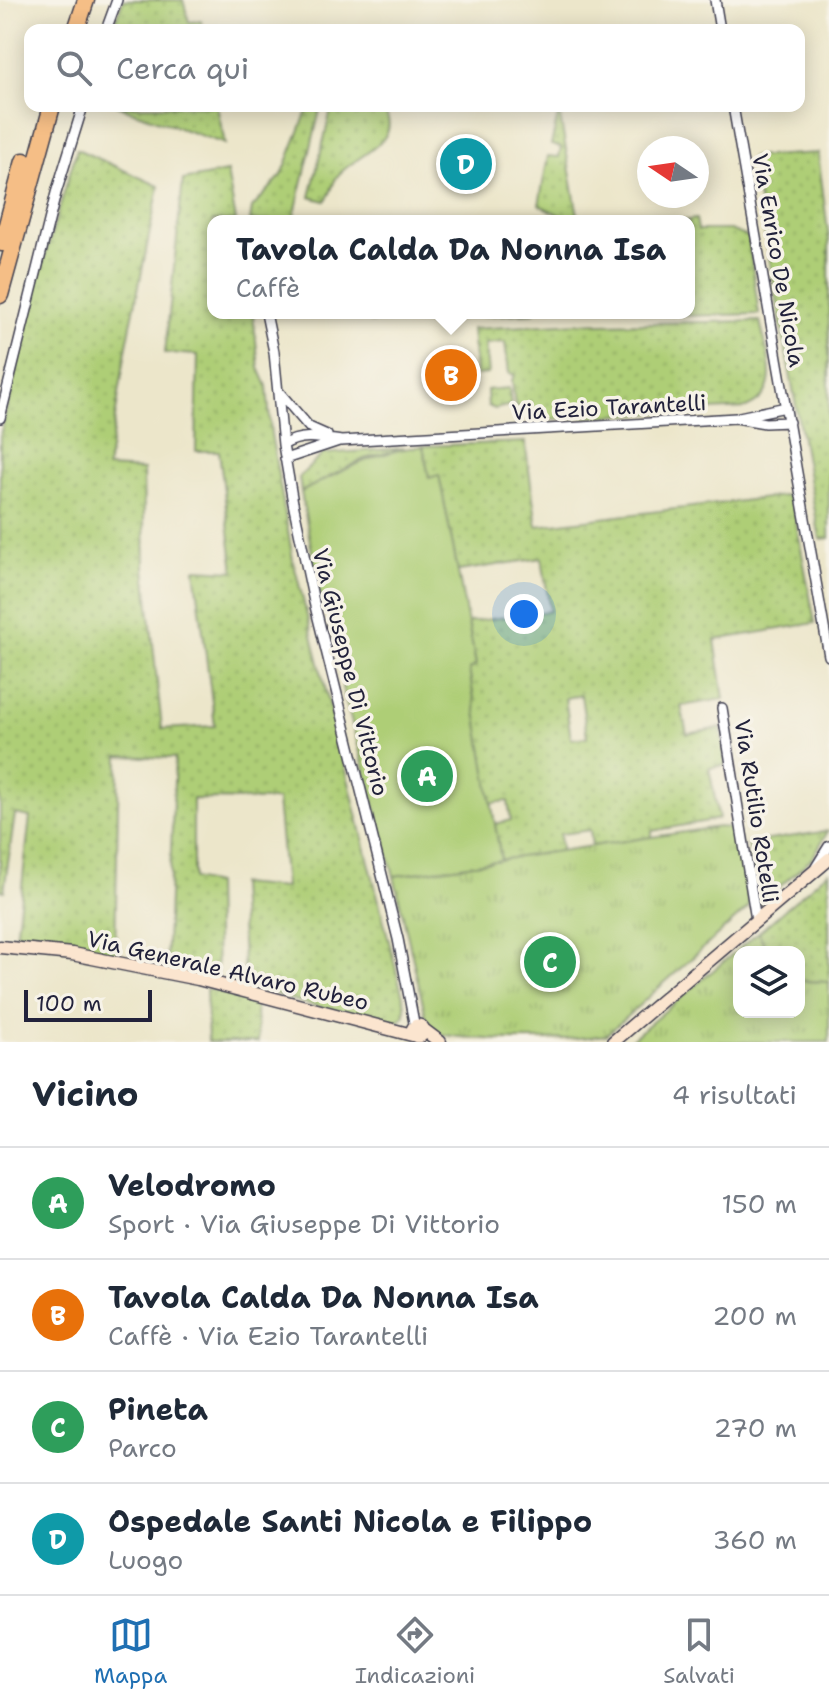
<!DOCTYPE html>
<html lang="it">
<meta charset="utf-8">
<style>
body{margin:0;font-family:"Shantell Sans",sans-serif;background:#f6f6f7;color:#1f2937}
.controls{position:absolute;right:24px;bottom:24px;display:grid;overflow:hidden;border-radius:16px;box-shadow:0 4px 20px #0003}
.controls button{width:72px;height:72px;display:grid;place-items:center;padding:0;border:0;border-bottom:2px solid #e0e1e3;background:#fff;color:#1f2937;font:40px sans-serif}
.compass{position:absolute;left:637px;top:136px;width:72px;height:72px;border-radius:50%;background:#fff;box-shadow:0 4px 20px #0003;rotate:283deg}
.scale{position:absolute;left:24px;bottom:20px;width:128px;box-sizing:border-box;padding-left:8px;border:4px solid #22223b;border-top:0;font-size:22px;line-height:28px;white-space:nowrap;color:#22223b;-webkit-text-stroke:6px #f7f3e8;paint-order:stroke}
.you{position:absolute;left:524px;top:614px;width:28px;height:28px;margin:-20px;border:6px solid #fff;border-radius:50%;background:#1a73e8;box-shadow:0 0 0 12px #1a73e833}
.badge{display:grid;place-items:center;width:52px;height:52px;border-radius:50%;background:#1f6fb2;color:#fff;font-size:26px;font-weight:700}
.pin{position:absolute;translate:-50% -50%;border:4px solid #fff;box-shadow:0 2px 8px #0006}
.popup{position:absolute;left:207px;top:215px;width:488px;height:104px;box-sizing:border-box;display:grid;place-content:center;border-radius:16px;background:#fff;filter:drop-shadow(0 2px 6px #0005);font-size:26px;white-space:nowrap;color:#747a83}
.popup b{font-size:30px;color:#1f2937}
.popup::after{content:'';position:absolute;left:50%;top:100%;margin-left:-16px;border:16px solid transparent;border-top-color:#fff}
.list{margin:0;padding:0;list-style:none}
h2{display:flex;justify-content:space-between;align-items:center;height:104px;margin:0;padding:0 32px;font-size:34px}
h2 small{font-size:26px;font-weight:400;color:#747a83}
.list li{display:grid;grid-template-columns:52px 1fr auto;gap:24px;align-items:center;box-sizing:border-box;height:112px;padding:0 32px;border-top:2px solid #e0e1e3}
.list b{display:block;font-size:30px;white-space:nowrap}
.list p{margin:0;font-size:26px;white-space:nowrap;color:#747a83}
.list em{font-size:26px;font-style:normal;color:#747a83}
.icon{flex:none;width:44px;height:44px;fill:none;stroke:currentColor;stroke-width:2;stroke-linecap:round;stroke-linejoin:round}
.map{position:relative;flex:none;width:829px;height:1042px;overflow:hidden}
.search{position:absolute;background:#fff;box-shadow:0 4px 20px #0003;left:24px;right:24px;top:24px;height:88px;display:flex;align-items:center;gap:20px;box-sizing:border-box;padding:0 28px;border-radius:16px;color:#747a83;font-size:30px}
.sheet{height:552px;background:#fff}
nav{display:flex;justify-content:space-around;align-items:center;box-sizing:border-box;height:112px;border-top:2px solid #e0e1e3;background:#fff;font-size:22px;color:#747a83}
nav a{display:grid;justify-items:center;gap:4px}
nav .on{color:#1f6fb2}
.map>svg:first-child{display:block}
.grass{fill:url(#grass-dots);stroke:#687858;stroke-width:2;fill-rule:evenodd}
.park{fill:url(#park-tufts);stroke:#687858;stroke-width:2}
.pitch{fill:#aece76;stroke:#687858;stroke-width:2}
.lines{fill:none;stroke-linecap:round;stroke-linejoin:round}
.street-casing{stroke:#403f50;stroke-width:12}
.secondary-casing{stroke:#403f50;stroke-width:15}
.highway-casing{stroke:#403f50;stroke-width:19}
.street{stroke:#fff;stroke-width:9}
.secondary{stroke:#fbe5cf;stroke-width:12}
.highway{stroke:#f5be86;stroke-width:16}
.labels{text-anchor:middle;stroke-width:7;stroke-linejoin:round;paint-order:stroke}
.street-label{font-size:22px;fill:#22223b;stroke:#f7f3e8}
</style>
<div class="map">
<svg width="829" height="1042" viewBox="0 0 829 1042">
<defs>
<pattern id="grass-dots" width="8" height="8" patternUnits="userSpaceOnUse" patternTransform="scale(2)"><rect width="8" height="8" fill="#aece76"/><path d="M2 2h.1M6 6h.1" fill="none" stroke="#95b167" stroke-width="1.8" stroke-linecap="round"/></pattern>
<pattern id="park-tufts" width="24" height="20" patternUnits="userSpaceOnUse" patternTransform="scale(2)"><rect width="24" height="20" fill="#aece76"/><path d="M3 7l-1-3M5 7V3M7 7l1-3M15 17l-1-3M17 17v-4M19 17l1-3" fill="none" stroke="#95b167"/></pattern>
</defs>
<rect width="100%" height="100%" fill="#f7f3e8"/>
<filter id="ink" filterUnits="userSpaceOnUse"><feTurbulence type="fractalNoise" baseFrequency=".0125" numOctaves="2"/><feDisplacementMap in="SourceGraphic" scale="16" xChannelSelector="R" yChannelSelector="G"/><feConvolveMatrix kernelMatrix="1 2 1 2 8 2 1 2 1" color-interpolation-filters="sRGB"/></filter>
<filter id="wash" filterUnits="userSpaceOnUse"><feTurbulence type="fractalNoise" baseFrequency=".006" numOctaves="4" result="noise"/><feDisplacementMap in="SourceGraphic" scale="32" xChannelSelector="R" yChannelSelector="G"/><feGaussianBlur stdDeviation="1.8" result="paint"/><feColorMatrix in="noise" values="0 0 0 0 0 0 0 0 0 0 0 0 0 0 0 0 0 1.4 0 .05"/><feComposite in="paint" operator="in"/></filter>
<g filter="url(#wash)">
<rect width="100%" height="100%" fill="#ece6ca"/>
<!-- grass -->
<path class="grass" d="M 123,0 L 183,0 L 189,22 L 201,21 L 203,30 L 112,30 Z
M 117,106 L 217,106 L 225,144 Z
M 309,106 L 321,106 L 293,221 L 250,221 L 252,208 L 282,175 Z
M 334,106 L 381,106 C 410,142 350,156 336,178 C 331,187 333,192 325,201 L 310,197 L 330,114 Z
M 559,111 L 579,221 L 563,221 L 562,216 L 539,205 L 548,156 L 559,157 L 561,147 L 551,145 Z
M 77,149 L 159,186 L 126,350 L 107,468 L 143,470 L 145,568 L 162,729 L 215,726 L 195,569 L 234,571 L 219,451 L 196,451 L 198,355 L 165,353 L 183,180 L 227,172 L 236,221 L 213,221 L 213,313 L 253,313 L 259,368 L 267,386 L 271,434 L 293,560 L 405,1005 L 405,1015 L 397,1022 L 384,1025 L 290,999 L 244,982 L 239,884 L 285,888 L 277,800 L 193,799 L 193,879 L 215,884 L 217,978 L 166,966 L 175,758 L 119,756 L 115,955 L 16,938 L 30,817 L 15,814 L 4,891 L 0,890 L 0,436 L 38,280 Z
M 818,153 L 829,240 L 829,538 L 820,539 L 751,157 Z
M 696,219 L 698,230 L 730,230 L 748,237 L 759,314 L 681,316 L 680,313 L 689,313 L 689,221 L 683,221 Z
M 385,313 L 535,313 L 372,322 Z
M 760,321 C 766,353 785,392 746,408 L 533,420 L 530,400 L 530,407 L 515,407 L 512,380 L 515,375 L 509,373 L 505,342 L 485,344 L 488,374 L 476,375 L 472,329 L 596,322 L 598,324 Z
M 509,388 L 511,405 L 495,409 L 488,406 L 487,390 Z
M 525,442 L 537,526 L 791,495 L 815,623 L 715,640 L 724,699 L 681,706 L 687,734 L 721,728 L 726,765 L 709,768 L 719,819 L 652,831 L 652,837 L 592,846 L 590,830 L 560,834 L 561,851 L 501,860 L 495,824 L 511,820 L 508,801 L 491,803 L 469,670 L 476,665 L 468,622 L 550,611 L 542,558 L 458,571 L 439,476 L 429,478 L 423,446 ZM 581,695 L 587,737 L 571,739 L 565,698 Z
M 405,448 L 364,459 L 301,492 L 299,477 L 323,454 Z
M 828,831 L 813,857 L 758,906 L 748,843 Z
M 829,871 L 829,982 L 799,981 L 799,952 L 766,952 L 759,932 Z
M 206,989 L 255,999 L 258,1042 L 208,1042 Z"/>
<!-- park -->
<path class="park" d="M 718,827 L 731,828 L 740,840 L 749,907 L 606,1035 C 560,1042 481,1042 434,1033 L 426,1017 L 394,876 Z
M 759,932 L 766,952 L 739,952 L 739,1012 L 799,1012 L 799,981 L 829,982 L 829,1042 L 628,1042 Z"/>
<!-- pitch -->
<path class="pitch" d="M 423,446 L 429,478 L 439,475 L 476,665 L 469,670 L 501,860 L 394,876 L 342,687 L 348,681 L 330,604 L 320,595 L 301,492 C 341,471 377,451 423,446 Z"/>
</g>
<g filter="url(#ink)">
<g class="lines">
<!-- street casing -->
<g class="street-casing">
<path id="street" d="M 715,0 L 720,30
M 106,30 L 117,0
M 733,106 L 829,656
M 266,313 L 274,352 L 283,445 L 293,503 L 314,602 L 398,939 L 415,1028
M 279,392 L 309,427 L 327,435
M 739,417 L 786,407
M 0,418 L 56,193 L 83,106
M 283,445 C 301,433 321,438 341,441 L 736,418 L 765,423 L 789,422
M 285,459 L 339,441
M 722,708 L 756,920
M 816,867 L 829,846"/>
</g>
<!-- secondary casing -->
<g class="secondary-casing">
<path id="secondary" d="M 0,947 L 72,954 L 198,979 L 416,1036
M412.5 1031a5.5 5.5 0 1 1 11 0a5.5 5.5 0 1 1-11 0Z
M 424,1030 L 440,1042
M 613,1042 L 829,859"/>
</g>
<!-- highway casing -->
<g class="highway-casing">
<path id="highway" d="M 76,30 L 86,0
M 2,243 L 24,161
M 0,295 L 52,106"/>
</g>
<!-- street -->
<use href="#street" class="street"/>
<!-- secondary -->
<use href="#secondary" class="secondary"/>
<!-- highway -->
<use href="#highway" class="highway"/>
</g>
</g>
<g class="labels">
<!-- street labels -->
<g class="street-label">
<text transform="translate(779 260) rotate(80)" y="8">Via Enrico De Nicola</text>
<text transform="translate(609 407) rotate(-3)" y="8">Via Ezio Tarantelli</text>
<text transform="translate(351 672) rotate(76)" y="8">Via Giuseppe Di Vittorio</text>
<text transform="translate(757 811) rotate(81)" y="8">Via Rutilio Rotelli</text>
<text transform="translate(228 970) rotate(13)" y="8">Via Generale Alvaro Rubeo</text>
</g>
</g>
</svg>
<div class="controls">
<button><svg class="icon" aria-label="layers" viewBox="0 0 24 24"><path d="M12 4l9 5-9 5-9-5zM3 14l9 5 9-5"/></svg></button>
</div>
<svg class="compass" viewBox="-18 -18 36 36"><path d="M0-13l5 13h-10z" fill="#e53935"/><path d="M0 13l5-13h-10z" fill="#747a83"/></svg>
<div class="scale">100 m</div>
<div class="you"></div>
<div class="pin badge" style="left:427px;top:776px;background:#2e9e5b">A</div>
<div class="pin badge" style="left:451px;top:375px;background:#e8710a">B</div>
<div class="popup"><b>Tavola Calda Da Nonna Isa</b>Caffè</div>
<div class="pin badge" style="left:550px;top:962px;background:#2e9e5b">C</div>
<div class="pin badge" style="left:466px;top:164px;background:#0f9aa8">D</div>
<div class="search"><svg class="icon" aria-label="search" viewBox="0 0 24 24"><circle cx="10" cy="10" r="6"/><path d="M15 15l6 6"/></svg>Cerca qui</div>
</div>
<section class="sheet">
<h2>Vicino<small>4 risultati</small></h2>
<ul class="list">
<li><span class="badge" style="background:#2e9e5b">A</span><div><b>Velodromo</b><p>Sport · Via Giuseppe Di Vittorio</p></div><em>150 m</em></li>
<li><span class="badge" style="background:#e8710a">B</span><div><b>Tavola Calda Da Nonna Isa</b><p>Caffè · Via Ezio Tarantelli</p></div><em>200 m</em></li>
<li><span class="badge" style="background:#2e9e5b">C</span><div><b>Pineta</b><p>Parco</p></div><em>270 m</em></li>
<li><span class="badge" style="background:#0f9aa8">D</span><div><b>Ospedale Santi Nicola e Filippo</b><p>Luogo</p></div><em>360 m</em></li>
</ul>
</section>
<nav>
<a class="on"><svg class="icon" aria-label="map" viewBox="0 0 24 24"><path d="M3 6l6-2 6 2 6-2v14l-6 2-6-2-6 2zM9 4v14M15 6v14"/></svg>Mappa</a>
<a><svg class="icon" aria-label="directions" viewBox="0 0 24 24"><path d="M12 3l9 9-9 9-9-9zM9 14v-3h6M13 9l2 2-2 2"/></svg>Indicazioni</a>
<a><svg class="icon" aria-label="saved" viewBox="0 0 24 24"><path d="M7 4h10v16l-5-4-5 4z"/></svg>Salvati</a>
</nav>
